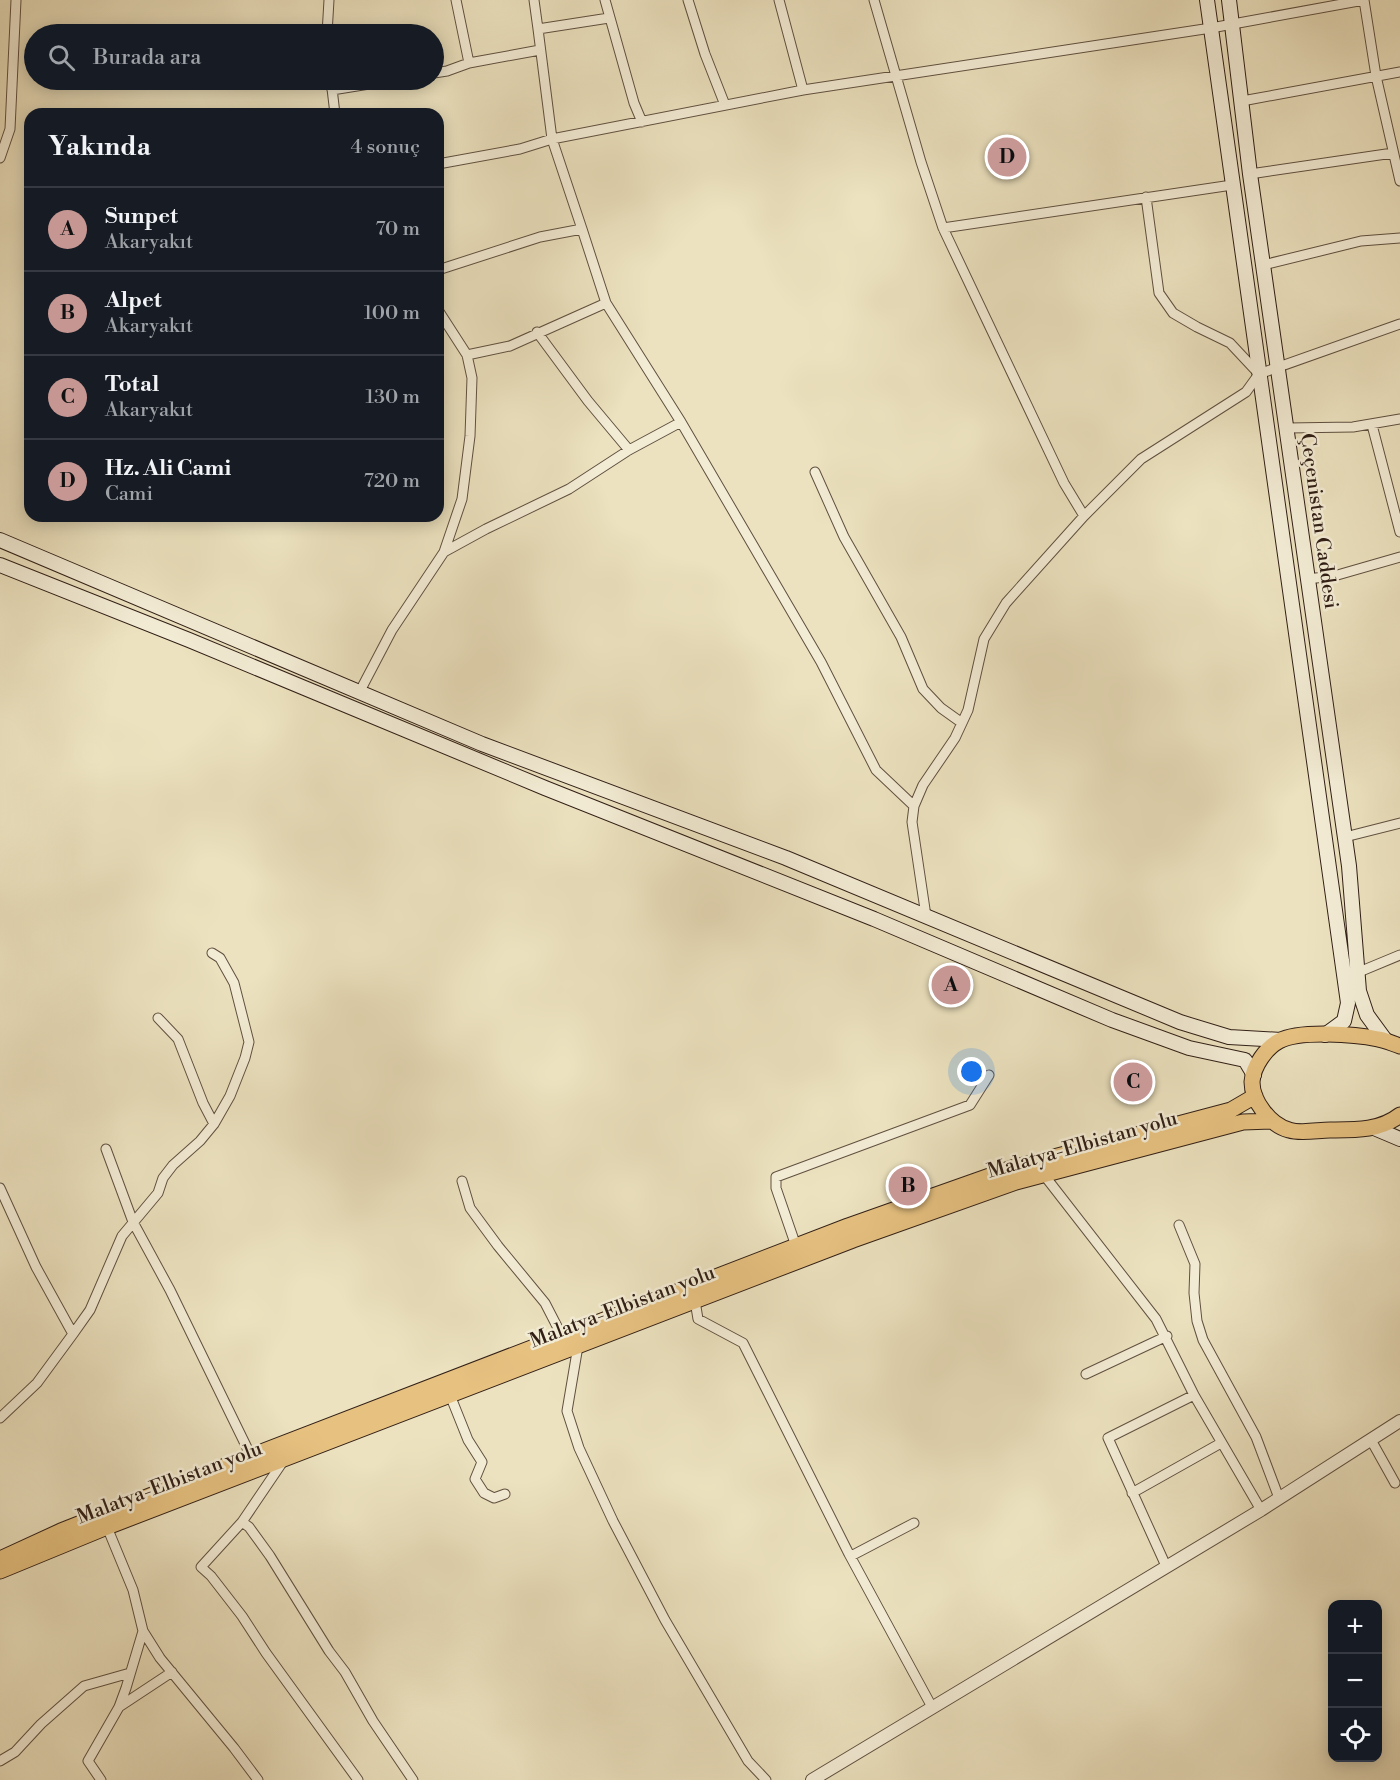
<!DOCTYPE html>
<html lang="tr">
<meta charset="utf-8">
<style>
body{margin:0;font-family:"Libre Bodoni",serif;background:#242831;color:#f1f3f6}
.controls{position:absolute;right:18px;bottom:18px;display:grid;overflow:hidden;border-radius:12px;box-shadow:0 3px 15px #0003}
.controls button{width:54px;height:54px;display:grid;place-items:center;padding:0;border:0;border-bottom:2px solid #363941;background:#171b24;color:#f1f3f6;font:30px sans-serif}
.you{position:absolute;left:972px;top:1072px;width:21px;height:21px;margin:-15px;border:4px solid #fff;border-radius:50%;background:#1a73e8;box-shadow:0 0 0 9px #1a73e833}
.badge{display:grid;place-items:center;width:39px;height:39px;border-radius:50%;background:#c59692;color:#111;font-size:20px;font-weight:700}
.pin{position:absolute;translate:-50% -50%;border:3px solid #fff;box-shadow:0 2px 6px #0006}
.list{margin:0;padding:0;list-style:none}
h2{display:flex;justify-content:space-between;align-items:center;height:78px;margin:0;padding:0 24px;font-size:26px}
h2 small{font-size:20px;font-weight:400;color:#9ea1a6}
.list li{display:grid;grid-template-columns:39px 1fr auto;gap:18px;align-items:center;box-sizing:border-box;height:84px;padding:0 24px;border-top:2px solid #363941}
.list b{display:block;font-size:22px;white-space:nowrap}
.list p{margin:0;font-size:20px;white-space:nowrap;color:#9ea1a6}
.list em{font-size:20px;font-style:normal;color:#9ea1a6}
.icon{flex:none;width:33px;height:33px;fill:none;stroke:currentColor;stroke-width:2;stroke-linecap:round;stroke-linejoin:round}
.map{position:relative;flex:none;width:1400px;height:1780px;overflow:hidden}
.search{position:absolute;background:#171b24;box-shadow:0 3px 15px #0003;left:24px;top:24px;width:420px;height:66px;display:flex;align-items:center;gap:15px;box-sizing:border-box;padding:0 21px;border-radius:33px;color:#9ea1a6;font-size:22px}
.panel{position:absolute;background:#171b24;box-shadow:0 3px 15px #0003;left:24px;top:108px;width:420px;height:414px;border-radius:18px}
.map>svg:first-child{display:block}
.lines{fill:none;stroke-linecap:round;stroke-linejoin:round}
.minor-casing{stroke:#605040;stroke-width:11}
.tertiary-casing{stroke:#605040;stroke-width:14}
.secondary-casing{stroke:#311f16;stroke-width:16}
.primary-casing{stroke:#311f16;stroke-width:17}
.minor{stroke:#f3ecd5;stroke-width:9}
.tertiary{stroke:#f3ecd5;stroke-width:12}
.secondary{stroke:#f3ecd5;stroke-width:14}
.primary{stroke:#e6c180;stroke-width:15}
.labels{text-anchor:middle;stroke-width:5;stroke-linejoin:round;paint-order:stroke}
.street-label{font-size:20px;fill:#311f16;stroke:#f3ecd5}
</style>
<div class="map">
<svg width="1400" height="1780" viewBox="0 0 1400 1780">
<rect width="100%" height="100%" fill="#ece2bf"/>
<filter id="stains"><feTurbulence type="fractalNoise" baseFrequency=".00333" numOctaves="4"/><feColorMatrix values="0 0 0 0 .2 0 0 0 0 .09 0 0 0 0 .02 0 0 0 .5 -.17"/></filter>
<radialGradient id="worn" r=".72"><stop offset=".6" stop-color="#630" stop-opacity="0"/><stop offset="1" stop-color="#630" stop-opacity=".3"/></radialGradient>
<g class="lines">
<!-- minor casing -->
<g class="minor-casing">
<path id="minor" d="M 534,0 L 538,29 L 609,18
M 605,0 L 634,103 L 642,122
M 688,0 L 705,54 L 725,105
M 779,0 L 803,90 L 1211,28 L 1364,0
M 874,0 L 921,162 L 943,228 L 1064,483 L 1084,516
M 1364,0 L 1376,76 L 1400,181
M 538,29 L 552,139 L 582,229
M 327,34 L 329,0
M 469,63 L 540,50
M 434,73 L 447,71 L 469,63 L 456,0
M 331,80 L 335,114
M 332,90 L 394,80
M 1242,101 L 1400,72
M 0,158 L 10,129 L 16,0
M 438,164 L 520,149 L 552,139 L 803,90
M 1250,174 L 1393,153
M 1146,197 L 1159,293 L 1173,313 L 1197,327 L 1230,343 L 1259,374
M 943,228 L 1232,185
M 1263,265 L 1361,241 L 1400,238
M 438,270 L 540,237 L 582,229 L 606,303
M 537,332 L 588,401 L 629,450
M 467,355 L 510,346 L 606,303 L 681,422 L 821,662 L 876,770 L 914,806
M 1372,425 L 1400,532
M 1288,428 L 1353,427 L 1400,419
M 815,472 L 844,537 L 901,637 L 923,689 L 941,708 L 962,723
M 444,552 L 486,529 L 569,489 L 629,450 L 681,422
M 1307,579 L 1334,576 L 1400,557
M 360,691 L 392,630 L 444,552 L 462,499 L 470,436 L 472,378 L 467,355 L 438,310
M 1345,837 L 1400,823
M 926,916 L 912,822 L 914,806 L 923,785 L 955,738 L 968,710 L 984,639 L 1006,603 L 1084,516 L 1141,459 L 1246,392 L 1259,374 L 1400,324
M 1359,972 L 1400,955
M 158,1018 L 178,1039 L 203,1103 L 214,1124
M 106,1149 L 133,1222 L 170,1290 L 251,1456
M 1044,1175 L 1156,1319 L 1194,1395 L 1261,1510
M 462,1181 L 470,1208 L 498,1246 L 545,1303 L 562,1336
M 0,1188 L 36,1267 L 73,1334
M 1179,1225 L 1195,1264 L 1194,1293 L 1197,1321 L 1203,1340 L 1256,1437 L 1279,1498
M 796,1246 L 776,1188 L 776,1177 L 970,1105 L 989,1075
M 695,1301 L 698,1319 L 743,1343 L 849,1554 L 932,1707
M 578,1346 L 567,1411 L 579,1448 L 613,1521 L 665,1620 L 748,1761 L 766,1780
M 1086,1374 L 1167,1336
M 450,1395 L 468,1440 L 482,1462 L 475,1479 L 484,1493 L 494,1498 L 505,1494
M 0,1418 L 37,1383 L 73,1334 L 90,1310 L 122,1236 L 158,1193 L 163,1178 L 173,1165 L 200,1141 L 214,1124 L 230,1096 L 245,1058 L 249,1042 L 234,983 L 220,958 L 212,953
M 1371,1440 L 1395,1483
M 284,1460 L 242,1522 L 201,1567 L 211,1576 L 242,1616 L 266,1653 L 358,1780
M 1132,1493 L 1221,1443
M 242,1522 L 249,1527 L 270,1556 L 329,1651 L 345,1672 L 373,1721 L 413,1780
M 851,1556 L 914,1523
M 1166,1566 L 1108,1438 L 1194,1395
M 143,1631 L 160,1658 L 234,1748 L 258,1780
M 119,1707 L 172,1672
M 0,1761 L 15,1752 L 41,1724 L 84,1686 L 130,1673
M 101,1780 L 88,1761 L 119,1707 L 126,1688 L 143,1631 L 133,1590 L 107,1527"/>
</g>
<!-- tertiary casing -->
<g class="tertiary-casing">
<path id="tertiary" d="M 812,1780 L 1261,1510 L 1400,1421"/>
</g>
<!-- secondary casing -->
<g class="secondary-casing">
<path id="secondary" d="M 1207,0 L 1348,1003 L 1344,1021 L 1325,1035
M 1229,0 L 1250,174 L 1349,866 L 1359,991 L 1367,1015 L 1386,1041
M 0,540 L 482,744 L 786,858 L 1180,1022 L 1229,1037 L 1281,1040
M 0,565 L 189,640 L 545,788 L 874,919 L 1112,1020 L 1189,1048 L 1245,1060 L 1254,1075
M 1374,1128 L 1400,1139"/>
</g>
<!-- primary casing -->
<g class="primary-casing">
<path id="primary" d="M 1400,1046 C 1393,1044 1386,1040 1378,1039 C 1355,1034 1299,1030 1279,1041 C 1266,1048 1253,1066 1252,1082 C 1252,1101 1270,1125 1289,1130 C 1301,1134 1318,1130 1330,1130 C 1354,1130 1380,1131 1400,1115
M 0,1559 L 61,1531 L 251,1456 L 848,1226 L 1012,1168 L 1231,1110 L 1255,1096
M 0,1571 L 107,1527 L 853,1240 L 1016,1182 L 1243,1122 L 1271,1121"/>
</g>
<!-- minor -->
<use href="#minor" class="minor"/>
<!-- tertiary -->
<use href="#tertiary" class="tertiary"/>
<!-- secondary -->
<use href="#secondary" class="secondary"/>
<!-- primary -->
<use href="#primary" class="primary"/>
</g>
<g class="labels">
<!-- street labels -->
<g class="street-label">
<text transform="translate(1320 521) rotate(82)" y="7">Çeçenistan Caddesi</text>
<text transform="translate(1082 1144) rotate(-16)" y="7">Malatya-Elbistan yolu</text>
<text transform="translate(622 1306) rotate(-21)" y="7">Malatya-Elbistan yolu</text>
<text transform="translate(169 1482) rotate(-21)" y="7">Malatya-Elbistan yolu</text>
</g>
</g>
<rect width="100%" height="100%" filter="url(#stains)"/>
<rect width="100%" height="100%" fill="url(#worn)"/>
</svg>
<div class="controls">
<button>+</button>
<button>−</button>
<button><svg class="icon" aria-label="locate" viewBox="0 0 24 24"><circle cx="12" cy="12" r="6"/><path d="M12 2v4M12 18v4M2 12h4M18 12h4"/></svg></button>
</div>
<div class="you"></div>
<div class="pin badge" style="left:951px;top:985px">A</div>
<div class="pin badge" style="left:908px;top:1186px">B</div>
<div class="pin badge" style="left:1133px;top:1082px">C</div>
<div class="pin badge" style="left:1007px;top:157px">D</div>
<div class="search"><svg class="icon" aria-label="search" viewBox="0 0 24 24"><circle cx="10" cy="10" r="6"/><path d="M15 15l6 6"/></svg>Burada ara</div>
<section class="panel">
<h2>Yakında<small>4 sonuç</small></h2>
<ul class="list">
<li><span class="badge">A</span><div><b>Sunpet</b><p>Akaryakıt</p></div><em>70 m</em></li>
<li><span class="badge">B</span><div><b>Alpet</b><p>Akaryakıt</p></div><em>100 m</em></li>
<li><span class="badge">C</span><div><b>Total</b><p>Akaryakıt</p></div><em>130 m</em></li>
<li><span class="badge">D</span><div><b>Hz. Ali Cami</b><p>Cami</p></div><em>720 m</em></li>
</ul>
</section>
</div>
